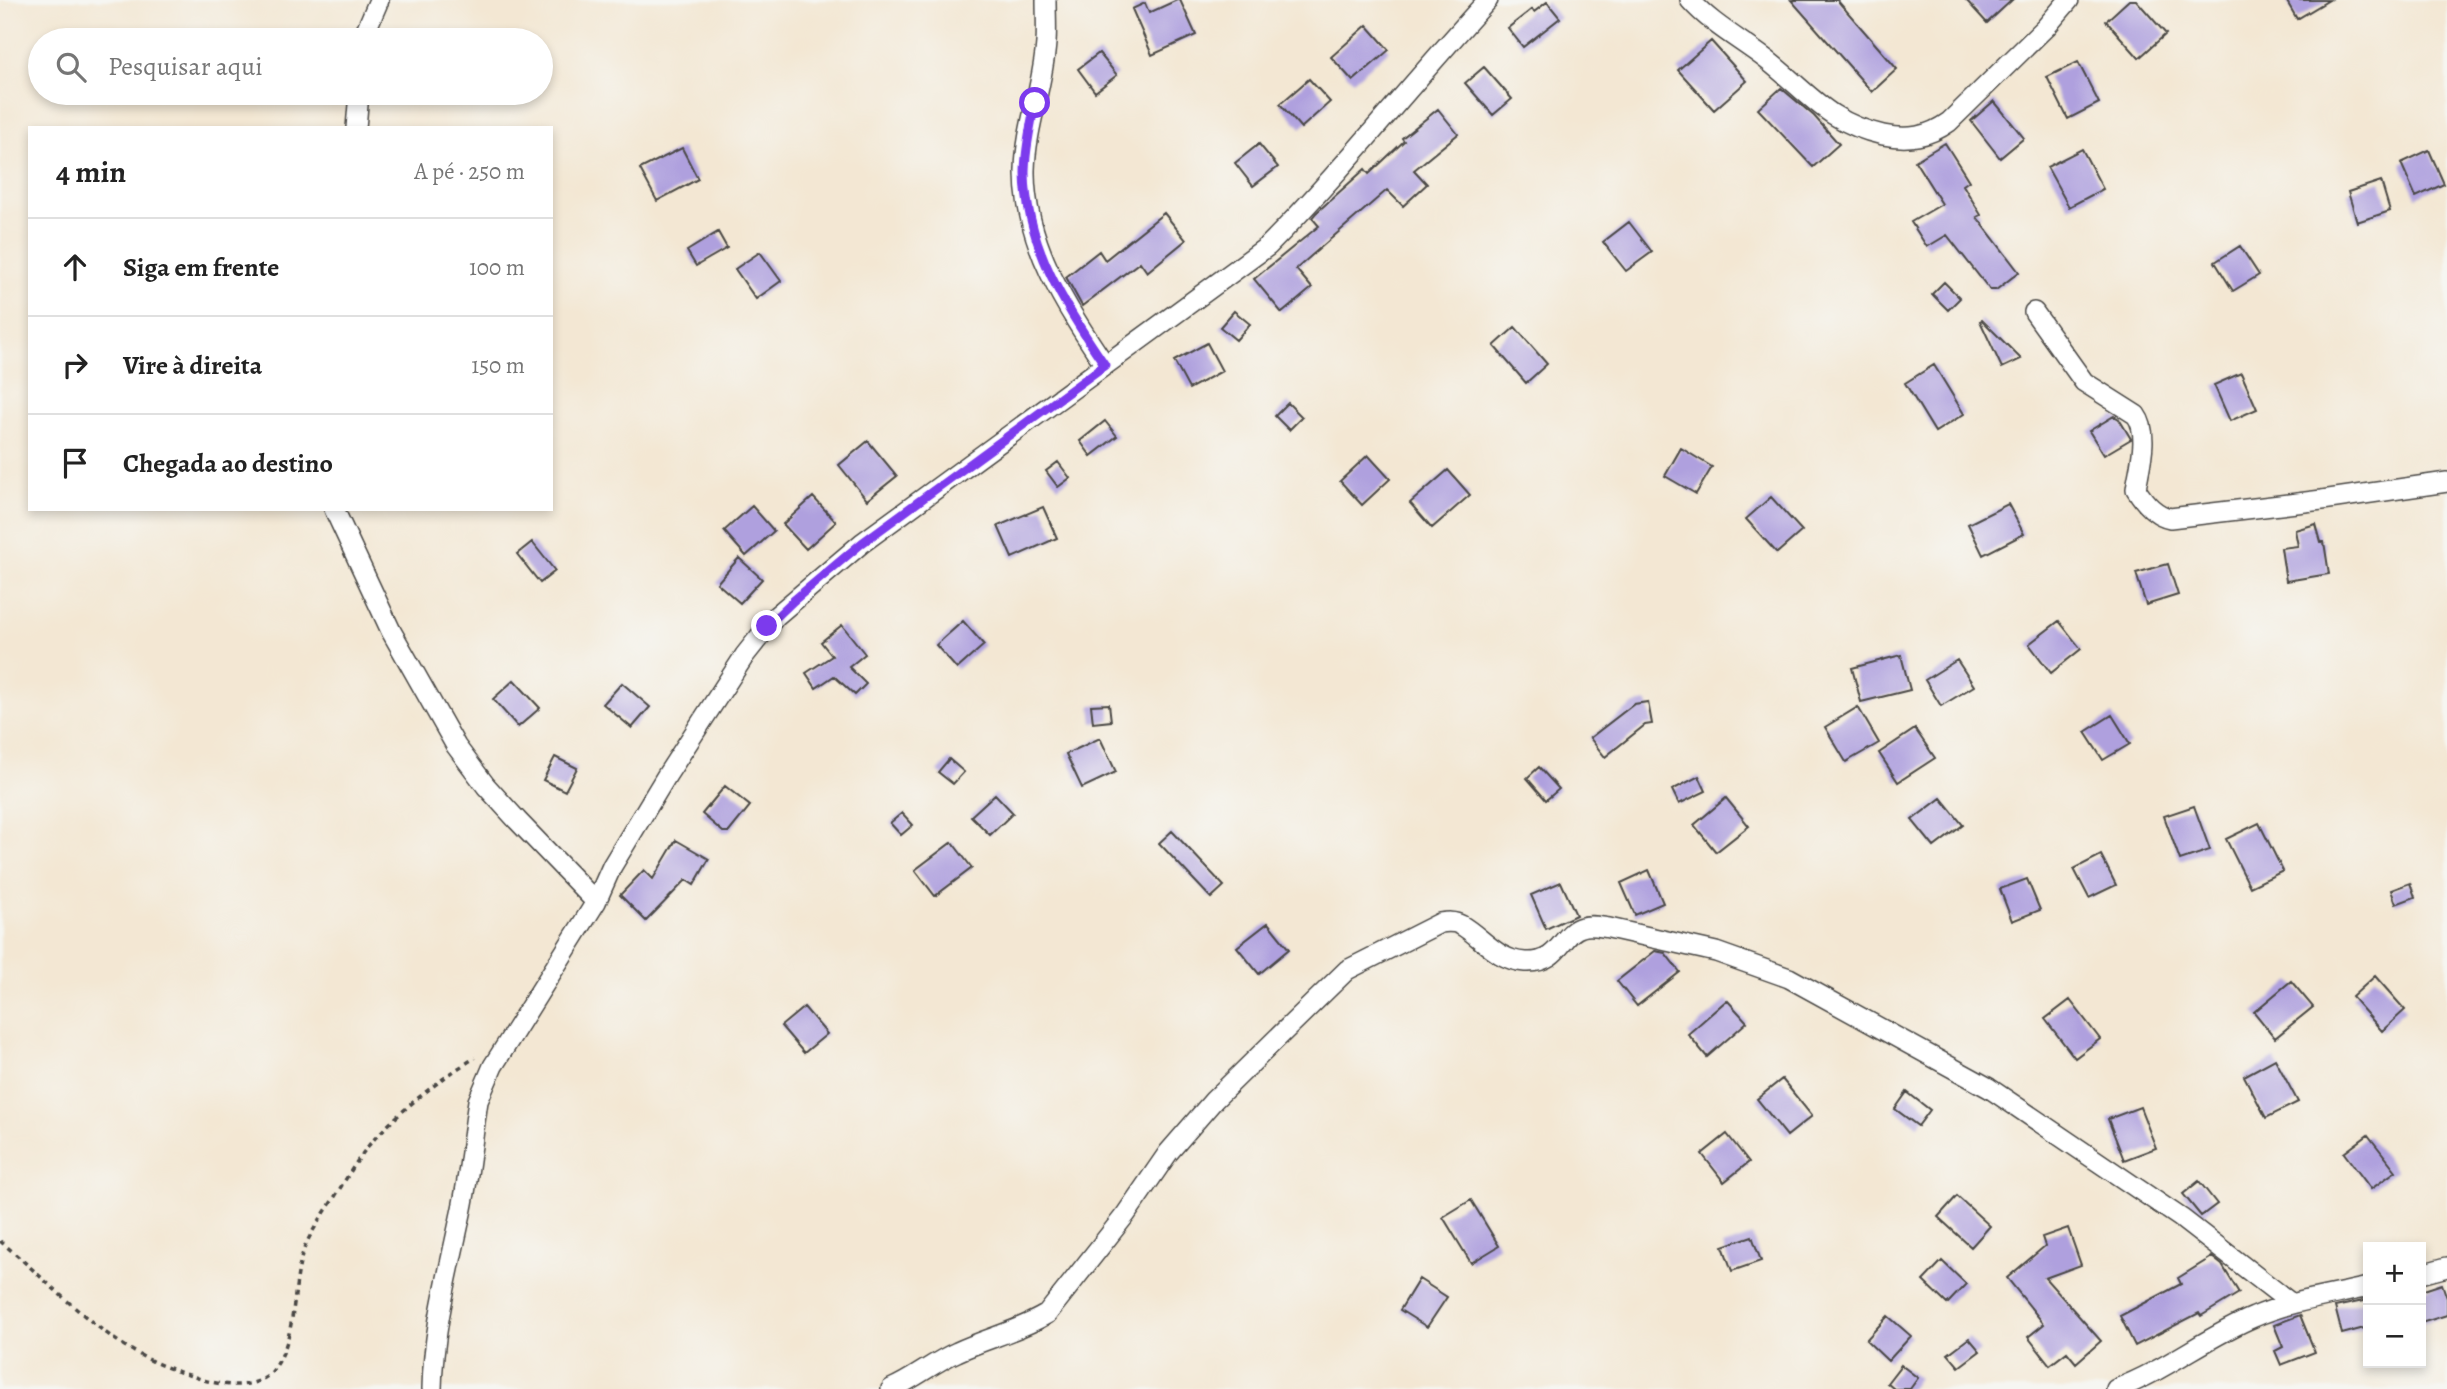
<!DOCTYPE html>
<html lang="pt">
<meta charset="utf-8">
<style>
body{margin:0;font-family:Alegreya,serif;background:#f6f6f6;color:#222}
.controls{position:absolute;right:21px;bottom:21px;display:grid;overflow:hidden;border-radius:0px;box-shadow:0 4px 10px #0003}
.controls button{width:63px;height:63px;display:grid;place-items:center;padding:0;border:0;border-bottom:2px solid #e0e0e0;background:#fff;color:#222;font:35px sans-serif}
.stop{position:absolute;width:21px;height:21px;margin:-16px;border:5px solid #7c3aed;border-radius:50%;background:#fff}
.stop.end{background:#7c3aed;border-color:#fff;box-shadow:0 2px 7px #0008}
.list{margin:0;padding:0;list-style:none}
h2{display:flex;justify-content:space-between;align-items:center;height:91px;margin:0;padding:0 28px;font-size:30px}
h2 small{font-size:23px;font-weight:400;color:#767676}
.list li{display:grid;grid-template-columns:46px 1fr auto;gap:21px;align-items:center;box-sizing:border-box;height:98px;padding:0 28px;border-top:2px solid #e0e0e0}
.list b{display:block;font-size:26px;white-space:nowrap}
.list em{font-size:23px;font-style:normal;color:#767676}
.icon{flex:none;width:38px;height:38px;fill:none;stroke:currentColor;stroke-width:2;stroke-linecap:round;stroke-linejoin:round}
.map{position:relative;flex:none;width:2447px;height:1389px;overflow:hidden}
.search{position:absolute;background:#fff;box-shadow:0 4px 10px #0003;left:28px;top:28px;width:525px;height:77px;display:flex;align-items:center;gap:18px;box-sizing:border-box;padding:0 24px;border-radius:38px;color:#767676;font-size:26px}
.panel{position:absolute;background:#fff;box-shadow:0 4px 10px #0003;left:28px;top:126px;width:525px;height:385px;border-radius:0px}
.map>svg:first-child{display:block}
.building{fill:#afa0de}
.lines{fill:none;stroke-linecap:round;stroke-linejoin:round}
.minor-casing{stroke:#494744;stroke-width:22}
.path{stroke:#494744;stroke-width:3.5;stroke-dasharray:5 5;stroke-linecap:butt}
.minor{stroke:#fff;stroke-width:19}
.route{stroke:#7c3aed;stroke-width:9}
</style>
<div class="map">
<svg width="2447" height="1389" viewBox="0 0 2447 1389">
<rect width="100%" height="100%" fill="#f6f6f2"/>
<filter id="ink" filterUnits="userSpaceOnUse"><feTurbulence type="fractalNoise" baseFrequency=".0143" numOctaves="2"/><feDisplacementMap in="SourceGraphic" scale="14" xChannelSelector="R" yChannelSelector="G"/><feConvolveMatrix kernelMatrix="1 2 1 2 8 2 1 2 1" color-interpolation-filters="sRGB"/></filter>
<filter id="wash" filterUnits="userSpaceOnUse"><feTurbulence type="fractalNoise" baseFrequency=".00686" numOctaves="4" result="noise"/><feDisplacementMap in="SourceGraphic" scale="28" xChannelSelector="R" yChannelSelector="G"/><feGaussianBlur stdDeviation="1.57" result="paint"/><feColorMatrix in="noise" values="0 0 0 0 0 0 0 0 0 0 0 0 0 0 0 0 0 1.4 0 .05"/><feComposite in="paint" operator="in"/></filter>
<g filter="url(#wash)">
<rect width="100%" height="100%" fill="#f3e7d3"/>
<g id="blocks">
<!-- building -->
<path class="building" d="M 1177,0 L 1180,0 L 1196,35 L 1152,55 L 1132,9 L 1145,3 L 1149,13 Z
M 1791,0 L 1837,0 L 1897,69 L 1872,92 Z
M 1966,0 L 2012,0 L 1987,23 Z
M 2129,0 L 2136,0 L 2166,34 L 2139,58 L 2106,21 Z
M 2286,0 L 2329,0 L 2297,19 Z
M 1547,2 L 1560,18 L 1523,47 L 1508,28 L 1532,9 L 1534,12 Z
M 1367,25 L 1389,50 L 1353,81 L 1331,57 Z
M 1711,41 L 1747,81 L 1714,110 L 1678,70 Z
M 1099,53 L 1117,75 L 1095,92 L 1078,69 Z
M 2078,62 L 2099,103 L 2068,119 L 2047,77 Z
M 1484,67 L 1512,99 L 1493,115 L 1465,83 Z
M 1309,79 L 1330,102 L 1301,128 L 1280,104 Z
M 1781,88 L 1814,116 L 1839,144 L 1813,167 L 1758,109 Z
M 1994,101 L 2024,138 L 2000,158 L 1971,121 Z
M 1438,109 L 1458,134 L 1414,170 L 1427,184 L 1403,206 L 1387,190 L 1296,269 L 1312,288 L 1282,313 L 1254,279 L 1319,226 L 1312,218 L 1316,213 L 1365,169 L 1369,174 L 1404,141 L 1402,138 Z
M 1945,143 L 1969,181 L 1963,185 L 1981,215 L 1977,217 L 2019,272 L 1996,290 L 1990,290 L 1947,235 L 1927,247 L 1911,222 L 1942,204 L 1915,161 Z
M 1259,144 L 1278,167 L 1253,186 L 1235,163 Z
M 682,148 L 698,179 L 657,201 L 640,169 Z
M 2082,149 L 2103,189 L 2069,207 L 2047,167 Z
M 2429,150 L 2444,184 L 2416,197 L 2401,163 Z
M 2381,181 L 2390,211 L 2357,222 L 2348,192 Z
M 1164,213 L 1186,240 L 1147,272 L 1140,262 L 1082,306 L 1066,277 L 1099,251 L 1105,260 Z
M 1629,222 L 1652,252 L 1626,271 L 1603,242 Z
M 718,232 L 727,248 L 696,266 L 687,251 Z
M 2240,246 L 2259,275 L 2233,291 L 2215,262 Z
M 760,252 L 781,281 L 756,299 L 735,269 Z
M 1944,282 L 1960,298 L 1948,310 L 1932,294 Z
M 1234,311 L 1250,324 L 1236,340 L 1220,327 Z
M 1982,320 L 2021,359 L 2002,368 L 1980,321 Z
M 1515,327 L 1547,364 L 1526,383 L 1494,346 Z
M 1207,343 L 1222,371 L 1189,389 L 1174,361 Z
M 1934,365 L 1964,414 L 1935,432 L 1905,383 Z
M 2241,373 L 2257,409 L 2230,421 L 2214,385 Z
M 1288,403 L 1302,417 L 1289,430 L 1275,416 Z
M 2114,416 L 2119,419 L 2131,439 L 2104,455 L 2089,431 Z
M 1105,421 L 1117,436 L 1091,456 L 1080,441 Z
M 868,441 L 897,476 L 867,500 L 839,465 Z
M 1681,448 L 1712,467 L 1696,494 L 1665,476 Z
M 1368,455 L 1390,479 L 1362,505 L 1340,481 Z
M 1058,462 L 1070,478 L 1058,487 L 1046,471 Z
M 1448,470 L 1470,495 L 1432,528 L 1410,503 Z
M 813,497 L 836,522 L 806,549 L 783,524 Z
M 1771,497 L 1802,531 L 1777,553 L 1746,519 Z
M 2008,504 L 2024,534 L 1983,555 L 1968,524 Z
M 752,506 L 774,531 L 746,556 L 724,531 Z
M 1043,507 L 1057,538 L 1012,558 L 998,526 Z
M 2316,524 L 2321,542 L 2324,542 L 2329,574 L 2286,581 L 2281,548 L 2298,546 L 2295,530 Z
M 532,542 L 555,571 L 540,583 L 517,554 Z
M 739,558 L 762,579 L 740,603 L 717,583 Z
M 2168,564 L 2178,595 L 2146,605 L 2136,573 Z
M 963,621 L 984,645 L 957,669 L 936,645 Z
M 2059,621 L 2081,649 L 2051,673 L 2029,644 Z
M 842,625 L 865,654 L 849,667 L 866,684 L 855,695 L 834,676 L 816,688 L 806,673 L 832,656 L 821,642 Z
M 1901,655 L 1910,690 L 1861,702 L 1852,668 Z
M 1957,660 L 1974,686 L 1941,706 L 1925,680 Z
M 514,680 L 540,708 L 518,727 L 493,699 Z
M 622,683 L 650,707 L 632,728 L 603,704 Z
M 1648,702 L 1652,724 L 1645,725 L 1605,757 L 1590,738 L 1634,704 Z
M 1109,704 L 1111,721 L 1093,723 L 1091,705 Z
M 1858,707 L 1879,743 L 1846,762 L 1825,727 Z
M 2112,715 L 2130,744 L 2103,760 L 2085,732 Z
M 1915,729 L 1935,758 L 1898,782 L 1879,753 Z
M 1100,738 L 1116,772 L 1082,788 L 1066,754 Z
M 555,757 L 577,768 L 565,791 L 543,780 Z
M 949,759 L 964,772 L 953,784 L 938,772 Z
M 1539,767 L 1559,789 L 1546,800 L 1527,778 Z
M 1699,776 L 1706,791 L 1679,804 L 1672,790 Z
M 725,786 L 750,806 L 729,832 L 723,832 L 702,814 Z
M 995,794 L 1013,813 L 990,835 L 971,816 Z
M 1726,798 L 1749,826 L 1716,852 L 1694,825 Z
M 1941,798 L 1963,825 L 1934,847 L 1912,820 Z
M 2194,806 L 2210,850 L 2180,860 L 2164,816 Z
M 902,813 L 913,825 L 901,835 L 890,823 Z
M 2259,823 L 2283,871 L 2250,887 L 2226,839 Z
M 1172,831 L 1224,886 L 1211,898 L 1159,843 Z
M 676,840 L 709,859 L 694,885 L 686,880 L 646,921 L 620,895 L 644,870 L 653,879 Z
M 952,842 L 972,868 L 935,896 L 915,870 Z
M 2101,855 L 2116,885 L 2089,898 L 2074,869 Z
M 1649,870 L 1663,903 L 1635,915 L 1621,883 Z
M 2027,879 L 2040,910 L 2012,921 L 2000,889 Z
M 1561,882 L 1576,915 L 1546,929 L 1531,895 Z
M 2410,883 L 2415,897 L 2396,904 L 2391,890 Z
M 1268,923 L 1289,949 L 1259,974 L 1237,947 Z
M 1655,951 L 1665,953 L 1680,972 L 1637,1006 L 1617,981 Z
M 2375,976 L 2405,1010 L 2382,1031 L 2352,997 Z
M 2291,981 L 2313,1007 L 2275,1038 L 2254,1012 Z
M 1727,1000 L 1747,1022 L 1707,1057 L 1688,1034 Z
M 2070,1000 L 2100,1039 L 2075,1058 L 2045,1019 Z
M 804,1007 L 827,1034 L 804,1053 L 781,1026 Z
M 2275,1059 L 2298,1102 L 2266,1118 L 2244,1076 Z
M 1782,1079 L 1812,1116 L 1787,1136 L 1757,1099 Z
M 1907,1092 L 1930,1110 L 1918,1126 L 1895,1109 Z
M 2140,1107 L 2156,1148 L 2124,1160 L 2108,1119 Z
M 1727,1134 L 1749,1162 L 1724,1182 L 1702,1154 Z
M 2368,1135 L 2396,1171 L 2371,1189 L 2344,1153 Z
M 2199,1181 L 2217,1204 L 2201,1216 L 2183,1194 Z
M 1957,1196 L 1990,1226 L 1971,1247 L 1938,1217 Z
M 1471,1200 L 1499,1246 L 1471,1263 L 1443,1217 Z
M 2068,1228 L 2081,1265 L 2045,1278 L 2101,1341 L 2076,1363 L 2067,1352 L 2050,1365 L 2028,1337 L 2044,1324 L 2007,1278 L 2045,1246 L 2042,1237 Z
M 1752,1236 L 1761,1261 L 1732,1271 L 1723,1246 Z
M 2212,1257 L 2222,1265 L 2239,1293 L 2201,1316 L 2199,1313 L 2135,1346 L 2120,1316 L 2181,1284 L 2178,1278 Z
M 1942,1261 L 1966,1284 L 1947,1304 L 1923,1281 Z
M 1419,1279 L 1447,1297 L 1427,1327 L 1400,1310 Z
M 2442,1284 L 2447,1298 L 2447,1315 L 2421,1323 L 2421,1291 Z
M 2368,1300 L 2368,1327 L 2342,1334 L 2335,1307 Z
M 2300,1315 L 2315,1352 L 2281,1365 L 2275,1351 L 2283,1347 L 2274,1325 Z
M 1888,1316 L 1911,1336 L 1888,1361 L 1866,1340 Z
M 1969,1338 L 1980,1351 L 1959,1367 L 1948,1354 Z
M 1901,1365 L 1918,1378 L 1910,1389 L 1894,1389 L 1887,1383 Z"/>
</g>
</g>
<g filter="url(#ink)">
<use href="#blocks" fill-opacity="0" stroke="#494744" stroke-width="2"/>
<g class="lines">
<!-- minor casing -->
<g class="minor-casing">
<path id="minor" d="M 1046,0 C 1046,14 1047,29 1046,43 C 1043,86 1026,127 1025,170 C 1024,243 1066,307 1105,365
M 1690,0 C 1711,24 1741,40 1767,60 C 1808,92 1828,123 1883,135 C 1908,140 1928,137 1949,122 L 2046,27 L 2069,0
M 365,40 L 367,28 L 379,0
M 356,128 L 359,93
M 2034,312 L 2084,382 L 2136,415 C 2150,434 2139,468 2136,489 C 2144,502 2155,515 2170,518 L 2322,500 L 2447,482
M 334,509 L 391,631 L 456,746 L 486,786 L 517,820 L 596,902
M 2421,1274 L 2447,1267
M 432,1389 C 433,1330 448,1276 460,1218 C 469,1179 472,1140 478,1101 L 493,1066 L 596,902 L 612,866 L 667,775 L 745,655 L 776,616 L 862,543 L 1268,246 C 1345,168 1413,81 1488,0
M 891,1389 C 914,1379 934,1362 957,1352 C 987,1338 1019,1331 1047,1314 L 1126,1214 L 1168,1153 L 1214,1100 L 1265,1050 L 1347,970 L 1440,923 C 1447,922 1454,921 1461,925 C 1482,937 1496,960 1525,962 C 1561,964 1561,932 1582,927 C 1590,924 1601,927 1609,928 L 1716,952 L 1789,978 L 1989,1088 L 2181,1218 L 2292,1304
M 2116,1389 C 2165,1371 2206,1337 2254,1317 C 2290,1301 2331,1296 2368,1287"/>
</g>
<!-- path -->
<path class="path" d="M 0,1241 C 45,1278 89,1327 140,1355 C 160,1366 182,1373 204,1380 C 225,1386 251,1389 269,1375 C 299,1342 290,1289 304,1249 C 311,1231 324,1214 334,1198 C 345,1181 356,1161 369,1145 C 396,1114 440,1078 475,1058"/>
<!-- minor -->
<use href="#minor" class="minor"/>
</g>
</g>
<g class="lines" filter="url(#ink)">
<!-- route -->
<path class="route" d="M 767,626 L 793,601 L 862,543 L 1105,365 C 1065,307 1026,245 1025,173 C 1025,149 1031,125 1035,103"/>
</g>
</svg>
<div class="controls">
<button>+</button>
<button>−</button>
</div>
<div class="stop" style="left:1035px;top:103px"></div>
<div class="stop end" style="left:767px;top:626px"></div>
<div class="search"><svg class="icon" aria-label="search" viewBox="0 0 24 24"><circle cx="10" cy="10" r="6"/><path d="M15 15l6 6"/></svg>Pesquisar aqui</div>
<section class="panel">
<h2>4 min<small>A pé · 250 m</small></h2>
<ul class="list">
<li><svg class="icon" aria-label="ahead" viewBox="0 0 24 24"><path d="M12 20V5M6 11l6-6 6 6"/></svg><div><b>Siga em frente</b></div><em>100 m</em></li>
<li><svg class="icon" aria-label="right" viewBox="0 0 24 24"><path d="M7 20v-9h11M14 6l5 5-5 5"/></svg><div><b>Vire à direita</b></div><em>150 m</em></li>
<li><svg class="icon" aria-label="arrive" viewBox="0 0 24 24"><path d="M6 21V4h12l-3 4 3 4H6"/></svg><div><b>Chegada ao destino</b></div></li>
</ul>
</section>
</div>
